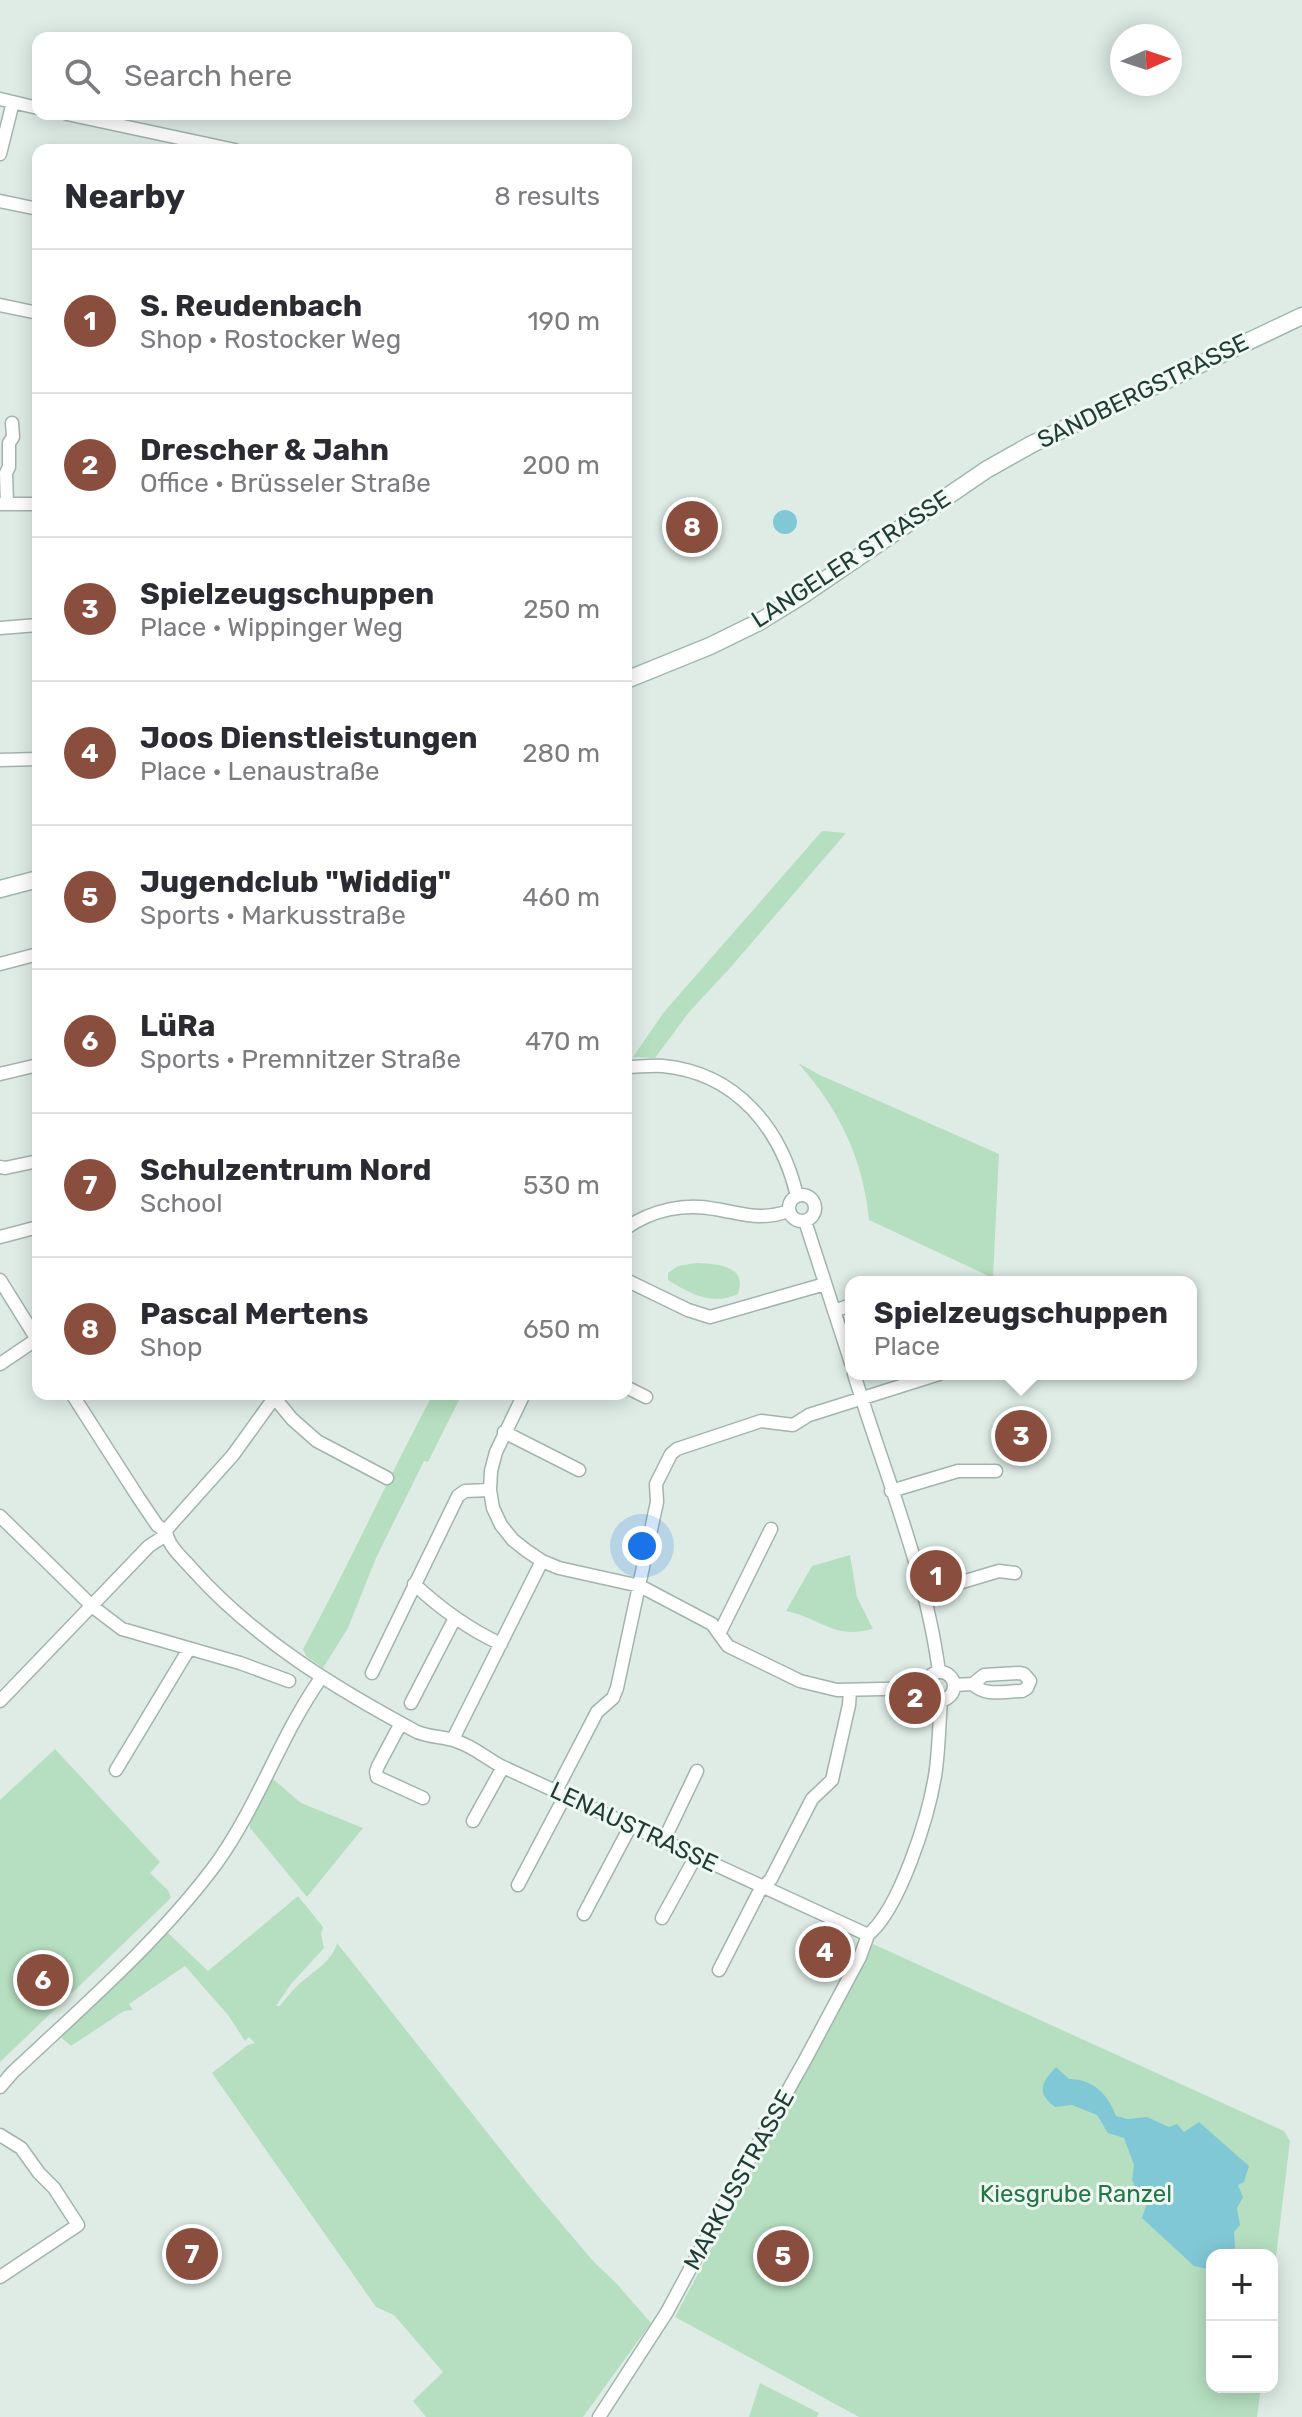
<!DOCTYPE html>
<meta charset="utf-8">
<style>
body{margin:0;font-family:Rubik,sans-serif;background:#f2f2f3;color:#2b2b33}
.controls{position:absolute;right:24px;bottom:24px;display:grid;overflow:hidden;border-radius:16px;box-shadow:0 4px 20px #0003}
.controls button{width:72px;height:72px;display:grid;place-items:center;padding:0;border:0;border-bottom:2px solid #e1e1e2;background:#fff;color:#2b2b33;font:40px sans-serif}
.compass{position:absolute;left:1110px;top:24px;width:72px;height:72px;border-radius:50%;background:#fff;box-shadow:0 4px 20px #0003;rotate:87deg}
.you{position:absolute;left:642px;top:1546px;width:28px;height:28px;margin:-20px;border:6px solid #fff;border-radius:50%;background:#1a73e8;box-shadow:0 0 0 12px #1a73e833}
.badge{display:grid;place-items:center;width:52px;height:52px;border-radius:50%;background:#8a4e3e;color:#fff;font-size:26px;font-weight:700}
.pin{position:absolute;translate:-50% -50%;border:4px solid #fff;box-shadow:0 2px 8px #0006}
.popup{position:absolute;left:845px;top:1276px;width:352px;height:104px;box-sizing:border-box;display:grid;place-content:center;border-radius:16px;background:#fff;filter:drop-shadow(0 2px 6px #0005);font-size:26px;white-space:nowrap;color:#7c7c81}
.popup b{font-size:30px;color:#2b2b33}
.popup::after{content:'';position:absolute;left:50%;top:100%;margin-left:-16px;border:16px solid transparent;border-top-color:#fff}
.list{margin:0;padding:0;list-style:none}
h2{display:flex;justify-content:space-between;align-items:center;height:104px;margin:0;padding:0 32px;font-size:34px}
h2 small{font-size:26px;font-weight:400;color:#7c7c81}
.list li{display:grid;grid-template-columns:52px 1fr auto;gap:24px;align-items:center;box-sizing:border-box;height:144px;padding:0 32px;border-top:2px solid #e1e1e2}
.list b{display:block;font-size:30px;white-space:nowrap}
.list p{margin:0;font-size:26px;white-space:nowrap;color:#7c7c81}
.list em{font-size:26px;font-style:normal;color:#7c7c81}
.icon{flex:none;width:44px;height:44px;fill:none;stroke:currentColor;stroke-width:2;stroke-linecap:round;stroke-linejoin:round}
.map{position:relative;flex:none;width:1302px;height:2417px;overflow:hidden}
.search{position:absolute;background:#fff;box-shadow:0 4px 20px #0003;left:32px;top:32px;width:600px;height:88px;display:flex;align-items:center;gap:20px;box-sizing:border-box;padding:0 28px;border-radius:16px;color:#7c7c81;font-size:30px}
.panel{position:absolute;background:#fff;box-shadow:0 4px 20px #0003;left:32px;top:144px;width:600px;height:1256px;border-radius:16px}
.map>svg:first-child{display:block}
.green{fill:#b6dfc1}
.water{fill:#81c8d6}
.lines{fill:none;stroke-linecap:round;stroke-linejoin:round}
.street-casing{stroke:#a2b4ad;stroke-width:15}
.secondary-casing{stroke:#9db8af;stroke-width:19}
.street{stroke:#fff;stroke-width:12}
.secondary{stroke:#fff;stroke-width:16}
.labels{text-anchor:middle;stroke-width:6;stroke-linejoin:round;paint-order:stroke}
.street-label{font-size:24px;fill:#1f3d35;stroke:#f0f8f4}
.park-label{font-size:24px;fill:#257746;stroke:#f0f8f4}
</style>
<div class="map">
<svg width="1302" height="2417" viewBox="0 0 1302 2417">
<rect width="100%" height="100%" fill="#dfece6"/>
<!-- green -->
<path class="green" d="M 822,831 L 846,833 L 730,968 L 690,1011 L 655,1058 L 633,1057 L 664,1012 Z
M 798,1063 L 820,1075 L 999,1154 L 993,1278 L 869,1220 C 863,1158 839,1109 798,1063 Z
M 696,1263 C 717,1264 748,1265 738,1294 C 711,1306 691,1294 668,1280 L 668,1273 L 678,1266 Z
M 433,1394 L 462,1394 L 428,1462 L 424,1461 L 376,1558 L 348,1628 L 323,1668 L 306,1656 L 303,1649 C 349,1565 388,1478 433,1394 Z
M 850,1555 L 857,1597 L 873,1629 C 832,1640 822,1618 786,1611 L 812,1566 Z
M 55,1749 L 160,1862 L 150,1873 L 168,1890 L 171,1898 L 0,2062 L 0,1800 Z
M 273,1779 L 301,1803 L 363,1828 L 307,1897 L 250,1828 L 250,1822 Z
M 298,1896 L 323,1927 L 321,1934 L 324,1948 L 291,1984 L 276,2006 L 280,2006 C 285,1999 291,1992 297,1986 C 311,1973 332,1962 337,1943 L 532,2189 L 593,2261 L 617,2284 L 651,2323 L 583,2417 L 426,2417 L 413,2401 L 443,2372 L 394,2315 L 376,2307 L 212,2073 L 248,2045 L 255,2043 L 249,2037 L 245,2041 L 228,2015 L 185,1966 L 129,2004 L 133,2010 L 124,2011 L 71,2046 L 58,2035 L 165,1930 L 208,1971 Z
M 873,1944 L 1284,2131 L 1290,2141 L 1272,2290 L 1272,2255 L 1212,2255 L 1212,2387 L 1261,2387 L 1257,2417 L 859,2417 L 675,2317 Z
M 760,2383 L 819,2413 L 817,2417 L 749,2417 Z"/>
<!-- water -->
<path class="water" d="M773 522a12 12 0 1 1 24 0a12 12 0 1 1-24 0Z
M 1056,2067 L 1069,2079 C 1093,2079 1108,2094 1116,2116 L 1128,2119 L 1147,2117 L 1169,2127 L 1177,2124 L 1184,2132 L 1199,2122 L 1249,2166 L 1244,2182 L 1238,2185 L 1243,2197 L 1237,2208 L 1240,2225 L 1234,2232 L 1235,2248 L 1230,2251 L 1232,2255 L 1212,2255 L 1212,2270 L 1194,2266 L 1142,2218 L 1147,2203 L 1138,2193 L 1132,2180 L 1134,2165 L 1124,2138 L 1108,2133 L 1097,2115 L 1072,2105 L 1055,2107 C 1036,2093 1041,2083 1056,2067 Z"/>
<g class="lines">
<!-- street casing -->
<g class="street-casing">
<path id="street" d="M 0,99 L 38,108
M 67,114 L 235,150
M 0,154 L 13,102
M 0,201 L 38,209
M 0,305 L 38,313
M 0,504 L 38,504
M 7,504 L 6,473 L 9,467 L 9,443 L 13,437 L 12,423
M 0,628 L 38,625
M 0,760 L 38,759
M 0,964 L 38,954
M 626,1067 C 638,1067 651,1065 663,1066 C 736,1073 781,1128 797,1196
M 0,1074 L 38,1065
M 0,1167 L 5,1168 L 38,1161
M789 1208a13 13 0 1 1 26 0a13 13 0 1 1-26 0Z
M 805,1221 L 851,1363
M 626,1228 C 652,1210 684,1203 715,1209 C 745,1214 759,1221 789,1211
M 0,1237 L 38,1227
M 0,1280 L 38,1341
M 626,1280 L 688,1310 L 710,1317 L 825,1284
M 834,1311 L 851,1305
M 0,1364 L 37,1339
M 854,1374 C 884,1472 926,1571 939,1672
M 626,1387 L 646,1397
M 72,1394 L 138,1497 L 157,1525 L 166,1532
M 277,1394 L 233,1455 L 166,1530 C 167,1546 183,1558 193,1570 C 256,1640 335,1688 417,1732 C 432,1738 443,1736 456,1741 C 473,1746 487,1759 503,1767 L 868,1935
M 524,1394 L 496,1452 L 491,1471 L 490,1490 L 493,1508 L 501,1525 L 513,1540 L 527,1551 L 542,1561 L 559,1568 L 640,1586 L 712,1624 L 728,1646 L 800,1681 L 837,1690 L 926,1688
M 274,1397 L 292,1419 L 317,1441 L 387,1478
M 504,1432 L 579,1470
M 891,1491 L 958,1471 L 996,1471
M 0,1516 L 93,1607 L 122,1629 L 240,1663 L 289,1681
M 414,1584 C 441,1609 468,1629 501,1644
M 925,1593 L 999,1571 L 1015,1573
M 719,1634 L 771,1529
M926 1686a14 14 0 1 1 28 0a14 14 0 1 1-28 0Z
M 372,1673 L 458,1496 L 465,1491 L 490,1490
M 954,1685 L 973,1684 C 985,1697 1005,1691 1022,1691 L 1027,1688 L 1030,1681 L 1024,1674 L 1020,1673 L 984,1675 L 973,1684
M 0,1701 L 149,1546 L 166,1535
M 411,1703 L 455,1618
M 401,1723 L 378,1766 L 376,1772 L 377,1777 L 423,1798
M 453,1739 L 542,1561
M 116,1770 L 189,1649
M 556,1791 L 597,1712 L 613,1698 L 617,1688 L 657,1502 L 656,1484 L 671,1454 L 677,1449 L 761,1421 L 793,1425 L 809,1415 L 939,1374
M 473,1821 L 503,1767
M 663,1842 L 697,1771
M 518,1885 L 565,1796
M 584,1914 L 630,1827
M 662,1918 L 696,1856
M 868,1935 C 900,1908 928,1818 935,1776 C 939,1751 939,1725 941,1700
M 719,1970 L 759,1892 L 771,1879 L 812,1799 L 832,1780 L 849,1705 L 850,1691
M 0,2087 L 12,2073 C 83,2006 158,1942 216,1864 C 258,1806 280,1736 321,1678
M 0,2135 L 21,2148 L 39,2173 L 54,2188 L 78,2225 L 0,2277
M 599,2417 L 667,2312 L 735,2185 L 805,2060 L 860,1957 L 868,1935"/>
</g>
<!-- secondary casing -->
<g class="secondary-casing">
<path id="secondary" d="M 626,680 L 710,646 L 759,622 L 803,595 L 986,470 L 1032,444 L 1302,316
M 0,889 L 38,879"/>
</g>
<!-- street -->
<use href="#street" class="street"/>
<!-- secondary -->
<use href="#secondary" class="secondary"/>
</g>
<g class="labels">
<!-- street labels -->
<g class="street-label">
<text transform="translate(1143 391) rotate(-26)" y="8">SANDBERGSTRASSE</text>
<text transform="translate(851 559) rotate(-33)" y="8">LANGELER STRASSE</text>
<text transform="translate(634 1827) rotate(25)" y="8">LENAUSTRASSE</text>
<text transform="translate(739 2180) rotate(-61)" y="8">MARKUSSTRASSE</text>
</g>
<!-- park labels -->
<g class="park-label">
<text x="1076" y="2202">Kiesgrube Ranzel</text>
</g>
</g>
</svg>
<div class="controls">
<button>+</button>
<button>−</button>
</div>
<svg class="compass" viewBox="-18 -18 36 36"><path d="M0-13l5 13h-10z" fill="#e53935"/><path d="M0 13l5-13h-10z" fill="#7c7c81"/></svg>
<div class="you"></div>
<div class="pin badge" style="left:936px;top:1576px">1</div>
<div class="pin badge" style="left:915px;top:1698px">2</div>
<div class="pin badge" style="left:1021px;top:1436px">3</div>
<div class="popup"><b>Spielzeugschuppen</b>Place</div>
<div class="pin badge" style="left:825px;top:1952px">4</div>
<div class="pin badge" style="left:783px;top:2256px">5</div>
<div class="pin badge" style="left:43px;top:1980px">6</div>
<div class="pin badge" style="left:192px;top:2254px">7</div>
<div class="pin badge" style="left:692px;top:527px">8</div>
<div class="search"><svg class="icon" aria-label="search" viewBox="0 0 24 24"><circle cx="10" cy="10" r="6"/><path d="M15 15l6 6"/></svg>Search here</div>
<section class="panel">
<h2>Nearby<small>8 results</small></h2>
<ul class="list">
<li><span class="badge">1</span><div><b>S. Reudenbach</b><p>Shop · Rostocker Weg</p></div><em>190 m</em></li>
<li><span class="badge">2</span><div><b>Drescher &amp; Jahn</b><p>Office · Brüsseler Straße</p></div><em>200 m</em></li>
<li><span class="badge">3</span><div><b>Spielzeugschuppen</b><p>Place · Wippinger Weg</p></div><em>250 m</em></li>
<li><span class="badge">4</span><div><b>Joos Dienstleistungen</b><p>Place · Lenaustraße</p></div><em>280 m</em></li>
<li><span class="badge">5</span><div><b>Jugendclub &quot;Widdig&quot;</b><p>Sports · Markusstraße</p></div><em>460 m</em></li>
<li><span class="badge">6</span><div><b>LüRa</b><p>Sports · Premnitzer Straße</p></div><em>470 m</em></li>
<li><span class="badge">7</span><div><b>Schulzentrum Nord</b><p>School</p></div><em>530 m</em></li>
<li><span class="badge">8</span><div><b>Pascal Mertens</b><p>Shop</p></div><em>650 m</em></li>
</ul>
</section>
</div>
